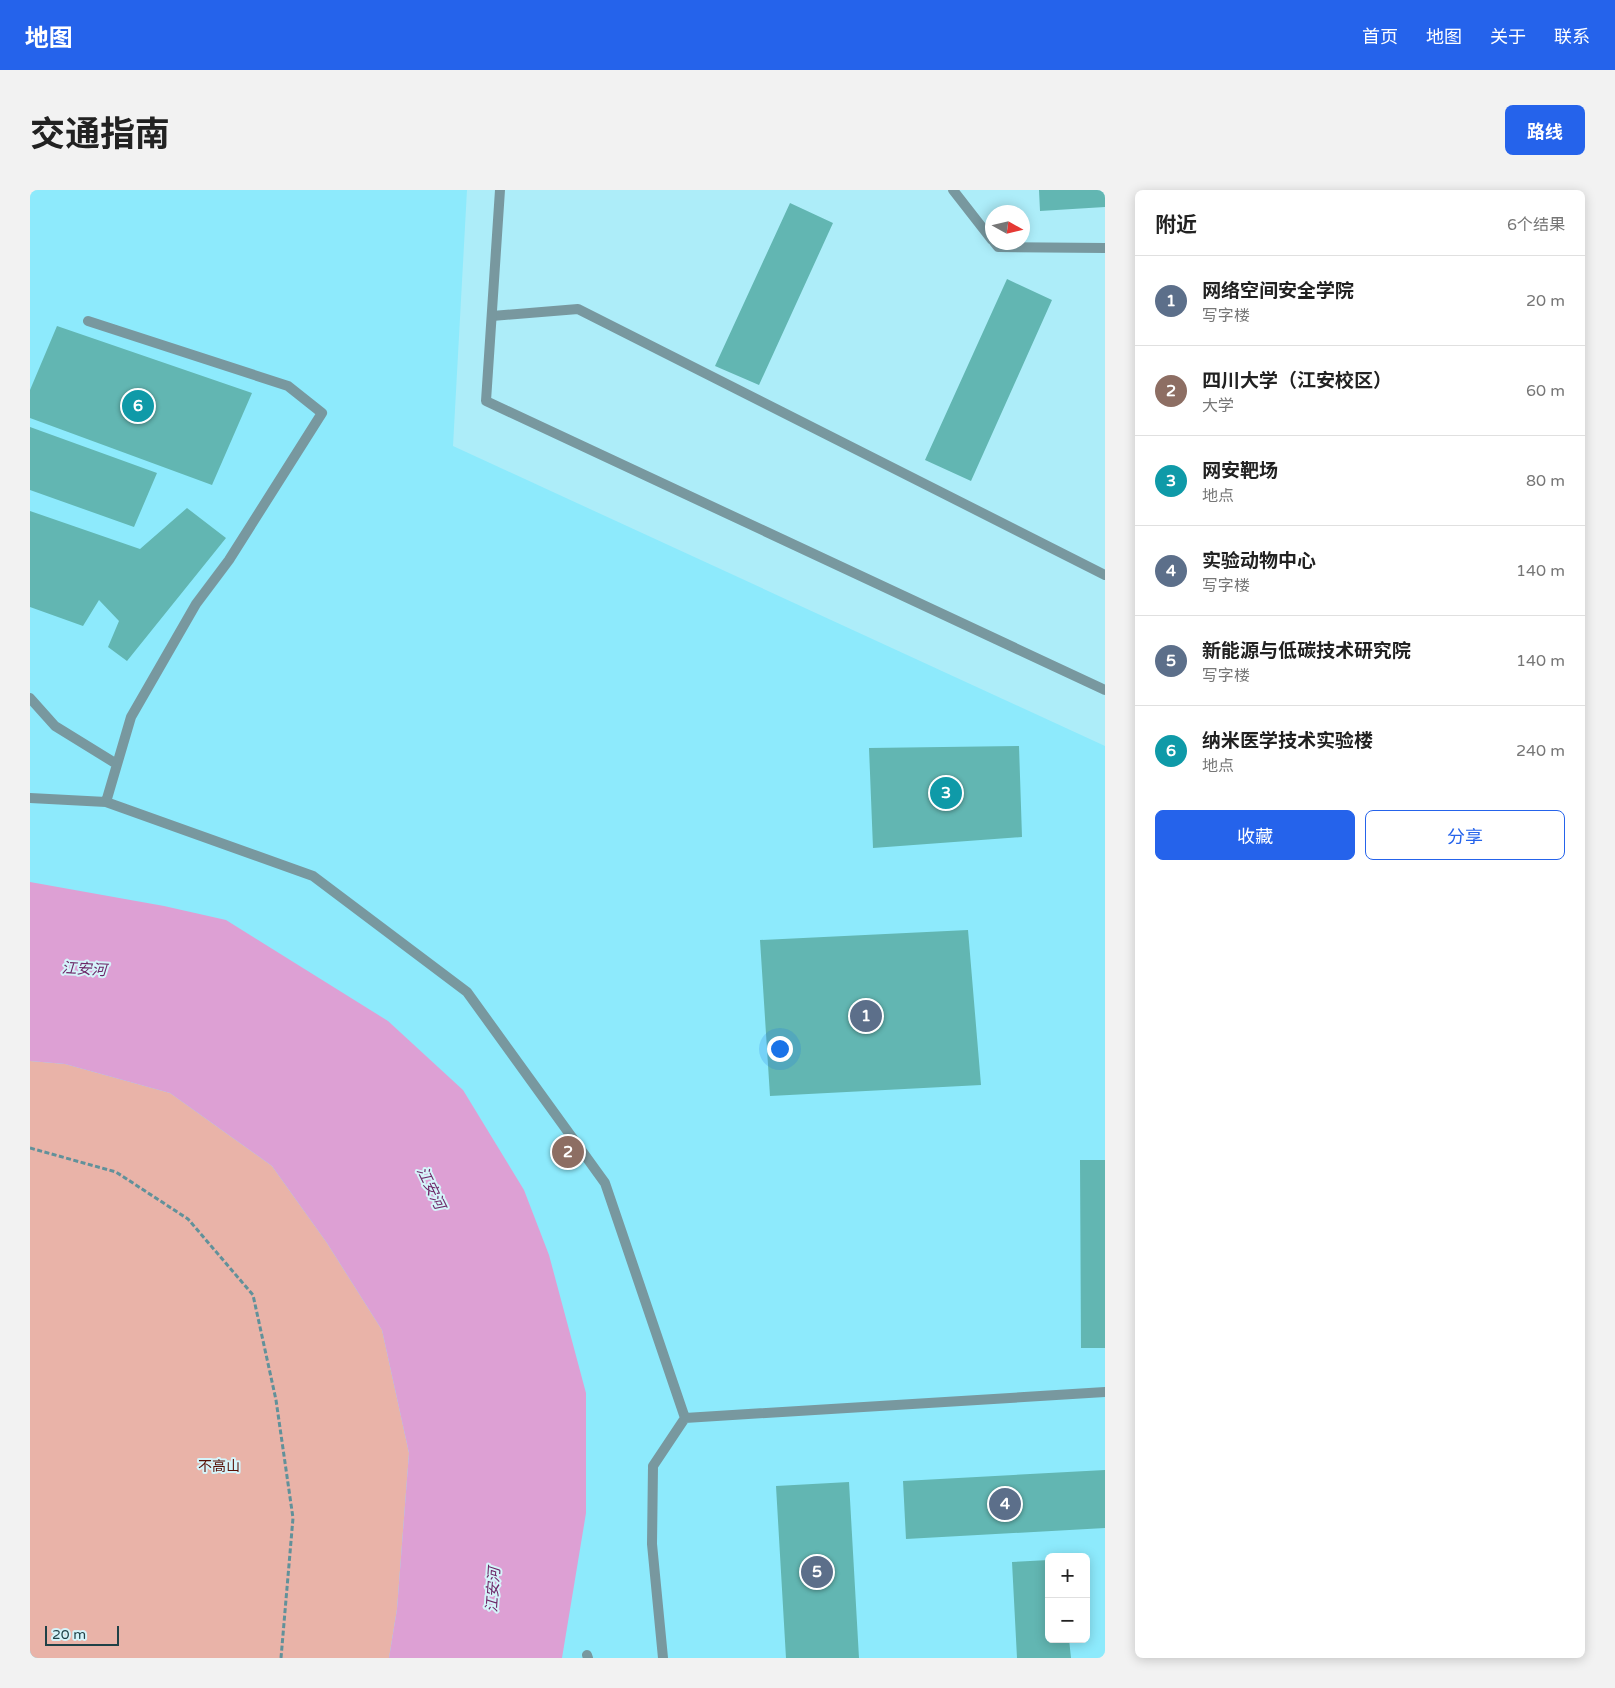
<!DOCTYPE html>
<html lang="zh">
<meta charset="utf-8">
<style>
body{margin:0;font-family:"Varela Round","Noto Sans SC",sans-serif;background:#f2f2f2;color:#222}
.controls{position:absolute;right:15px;bottom:15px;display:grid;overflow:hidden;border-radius:8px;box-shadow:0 2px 12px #0003}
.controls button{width:45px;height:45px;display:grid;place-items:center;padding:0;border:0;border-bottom:1px solid #e0e0e0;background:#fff;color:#222;font:25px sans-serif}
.compass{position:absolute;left:955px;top:15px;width:45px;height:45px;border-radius:50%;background:#fff;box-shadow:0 2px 12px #0003;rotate:98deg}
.scale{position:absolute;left:15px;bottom:12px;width:74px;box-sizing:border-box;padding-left:5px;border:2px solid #1f4147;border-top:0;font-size:14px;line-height:18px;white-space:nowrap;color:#1f4147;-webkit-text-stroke:4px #d5f4fa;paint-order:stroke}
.you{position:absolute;left:749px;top:858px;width:18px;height:18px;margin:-12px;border:4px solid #fff;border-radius:50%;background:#1a73e8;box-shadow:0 0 0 8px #1a73e833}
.badge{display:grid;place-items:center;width:32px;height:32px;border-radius:50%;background:#2563eb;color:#fff;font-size:16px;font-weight:700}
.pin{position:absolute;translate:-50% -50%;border:2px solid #fff;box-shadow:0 1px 5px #0006}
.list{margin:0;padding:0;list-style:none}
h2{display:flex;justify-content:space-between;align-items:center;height:65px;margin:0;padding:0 20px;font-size:21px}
h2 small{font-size:16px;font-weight:400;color:#767676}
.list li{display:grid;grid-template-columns:32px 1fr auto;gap:15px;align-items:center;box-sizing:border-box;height:90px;padding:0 20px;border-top:1px solid #e0e0e0}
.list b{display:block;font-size:19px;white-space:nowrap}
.list p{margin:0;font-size:16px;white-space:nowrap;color:#767676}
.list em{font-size:16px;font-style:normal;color:#767676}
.actions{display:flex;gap:10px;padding:15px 20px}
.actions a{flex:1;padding:11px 0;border:1px solid #2563eb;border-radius:8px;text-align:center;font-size:18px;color:#2563eb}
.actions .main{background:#2563eb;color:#fff}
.map{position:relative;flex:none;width:1075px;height:1468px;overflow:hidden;border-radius:8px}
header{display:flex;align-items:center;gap:30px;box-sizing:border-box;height:70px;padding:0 25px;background:#2563eb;color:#fff}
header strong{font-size:24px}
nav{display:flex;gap:28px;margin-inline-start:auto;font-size:18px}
.intro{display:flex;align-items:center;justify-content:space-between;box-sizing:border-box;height:120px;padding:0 30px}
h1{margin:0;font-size:35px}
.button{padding:12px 22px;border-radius:8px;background:#2563eb;color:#fff;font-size:18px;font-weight:700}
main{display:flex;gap:30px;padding:0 30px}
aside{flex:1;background:#fff;border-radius:8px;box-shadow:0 2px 12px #0003}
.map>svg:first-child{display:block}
.built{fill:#8deafc;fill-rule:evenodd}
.green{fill:#e9b3a8}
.water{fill:#dda0d4}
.building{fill:#62b6b2}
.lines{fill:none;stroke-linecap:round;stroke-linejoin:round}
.path{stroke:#61919a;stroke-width:3;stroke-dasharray:5 2.5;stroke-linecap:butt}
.lane{stroke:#78989f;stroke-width:10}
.street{stroke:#78989f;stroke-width:10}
.labels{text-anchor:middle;stroke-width:4;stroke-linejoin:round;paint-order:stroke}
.park-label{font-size:14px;fill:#561006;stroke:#d5f4fa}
.water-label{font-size:15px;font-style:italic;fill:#6d2767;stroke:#d5f4fa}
</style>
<header>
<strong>地图</strong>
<nav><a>首页</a><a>地图</a><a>关于</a><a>联系</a></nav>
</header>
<div class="intro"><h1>交通指南</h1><a class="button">路线</a></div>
<main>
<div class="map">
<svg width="1075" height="1468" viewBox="0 0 1075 1468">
<rect width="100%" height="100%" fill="#adedf9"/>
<!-- built -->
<path class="built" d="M 0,0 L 437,0 L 423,256 L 1075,556 L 1075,1468 L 0,1468 ZM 1019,1367 L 1056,1367 L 1056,1449 L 1019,1449 Z"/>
<!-- green -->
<path class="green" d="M 0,871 L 35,874 L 140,903 L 242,976 L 297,1053 L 352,1140 L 379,1263 L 367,1419 L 359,1468 L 0,1468 Z"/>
<!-- water -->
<path class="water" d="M 0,692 L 134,716 L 196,730 L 358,831 L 433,900 L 494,1000 L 519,1065 L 556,1203 L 556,1323 L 532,1468 L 359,1468 L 367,1419 L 379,1263 L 352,1140 L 297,1053 L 242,976 L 140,903 L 35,874 L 0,871 Z"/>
<!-- building -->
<path class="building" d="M 1009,0 L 1075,0 L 1075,17 L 1010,21 Z
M 760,13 L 803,33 L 729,195 L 685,176 Z
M 977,89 L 1022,110 L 941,291 L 895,270 Z
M 27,136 L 222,203 L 182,295 L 0,228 L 0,200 Z
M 0,237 L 127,283 L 104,337 L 0,300 Z
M 157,318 L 196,348 L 97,471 L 78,457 L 89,431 L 69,410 L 53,436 L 0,417 L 0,321 L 110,359 Z
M 989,556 L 992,647 L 843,658 L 839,558 Z
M 938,740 L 951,895 L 740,906 L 730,750 Z
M 1050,970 L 1075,970 L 1075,1158 L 1051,1158 Z
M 1075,1280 L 1075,1338 L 876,1349 L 873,1291 Z
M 819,1292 L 829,1468 L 756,1468 L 746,1296 Z
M 1019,1370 L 1019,1449 L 1039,1449 L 1041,1468 L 987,1468 L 982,1372 Z"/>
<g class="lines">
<!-- path -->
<path class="path" d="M 0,958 L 86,982 L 158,1029 L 223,1105 L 246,1210 L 263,1328 L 251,1468"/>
<!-- lane -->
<path class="lane" d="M 923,0 L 962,50
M 964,52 L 968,57 L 1075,58
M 462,126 L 548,119 L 1075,385"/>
<!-- street -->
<path class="street" d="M 470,0 L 456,211 L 1075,500
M 58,131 L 258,196 L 292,223 L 199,370 L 166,414 L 101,527 L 76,612
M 0,508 L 25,536 L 85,573
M 0,608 L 76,612 L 283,686 L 437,802 L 575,993 L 655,1228 L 1075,1202
M 557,1465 L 558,1468
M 633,1468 L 622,1354 L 623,1276 L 655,1228"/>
</g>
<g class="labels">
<!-- park labels -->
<g class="park-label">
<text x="189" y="1281">不高山</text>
</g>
<!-- water labels -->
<g class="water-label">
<text transform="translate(54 779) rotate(3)" y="5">江安河</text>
<text transform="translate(401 998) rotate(64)" y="5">江安河</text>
<text transform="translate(463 1400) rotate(-86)" y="5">江安河</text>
</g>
</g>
</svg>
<div class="controls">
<button>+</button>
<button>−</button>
</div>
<svg class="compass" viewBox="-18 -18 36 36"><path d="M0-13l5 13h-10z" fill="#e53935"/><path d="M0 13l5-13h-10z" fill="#767676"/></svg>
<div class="scale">20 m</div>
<div class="you"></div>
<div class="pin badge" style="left:836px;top:826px;background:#5c6f8a">1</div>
<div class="pin badge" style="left:538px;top:962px;background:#8d6e63">2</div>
<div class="pin badge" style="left:916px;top:603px;background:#0f9aa8">3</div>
<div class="pin badge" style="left:975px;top:1314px;background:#5c6f8a">4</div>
<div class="pin badge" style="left:787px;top:1382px;background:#5c6f8a">5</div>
<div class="pin badge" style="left:108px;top:216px;background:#0f9aa8">6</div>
</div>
<aside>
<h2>附近<small>6个结果</small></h2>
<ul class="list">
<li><span class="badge" style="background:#5c6f8a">1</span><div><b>网络空间安全学院</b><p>写字楼</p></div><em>20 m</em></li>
<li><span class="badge" style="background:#8d6e63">2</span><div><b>四川大学（江安校区）</b><p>大学</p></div><em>60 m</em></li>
<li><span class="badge" style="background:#0f9aa8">3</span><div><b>网安靶场</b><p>地点</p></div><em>80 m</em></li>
<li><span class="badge" style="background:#5c6f8a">4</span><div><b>实验动物中心</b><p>写字楼</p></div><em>140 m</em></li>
<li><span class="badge" style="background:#5c6f8a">5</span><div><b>新能源与低碳技术研究院</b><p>写字楼</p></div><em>140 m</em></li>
<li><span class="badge" style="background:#0f9aa8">6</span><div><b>纳米医学技术实验楼</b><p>地点</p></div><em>240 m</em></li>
</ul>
<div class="actions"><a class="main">收藏</a><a>分享</a></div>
</aside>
</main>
